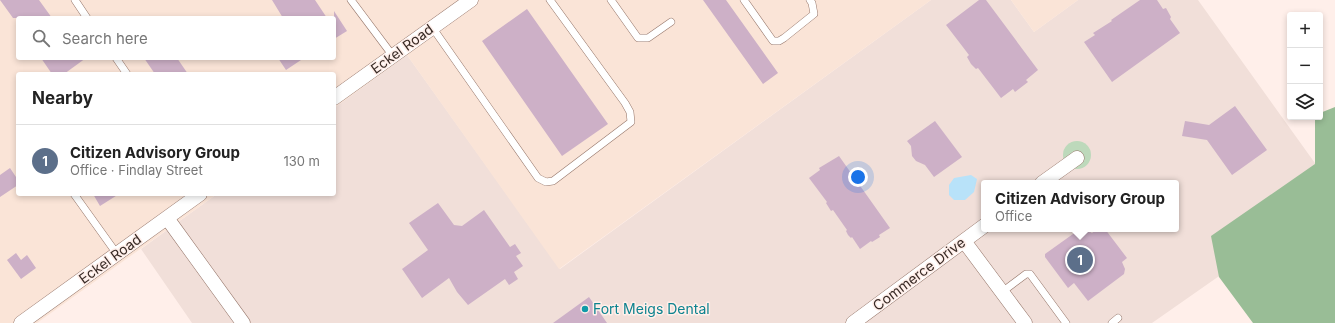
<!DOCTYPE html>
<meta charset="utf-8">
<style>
body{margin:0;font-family:Inter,sans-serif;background:#f6f6f6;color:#222}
.controls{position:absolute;right:12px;top:12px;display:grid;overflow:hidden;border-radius:4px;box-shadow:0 2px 6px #0003}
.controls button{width:36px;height:36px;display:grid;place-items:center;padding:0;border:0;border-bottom:1px solid #e0e0e0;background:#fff;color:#222;font:20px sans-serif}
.you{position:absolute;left:858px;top:177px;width:14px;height:14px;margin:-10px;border:3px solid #fff;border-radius:50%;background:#1a73e8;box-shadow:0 0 0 6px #1a73e833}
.badge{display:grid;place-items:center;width:26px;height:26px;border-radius:50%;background:#7c3aed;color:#fff;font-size:13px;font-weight:700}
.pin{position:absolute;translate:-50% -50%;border:2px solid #fff;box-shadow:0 1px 4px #0006}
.popup{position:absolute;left:981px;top:180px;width:198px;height:52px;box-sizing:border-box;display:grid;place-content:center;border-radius:4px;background:#fff;filter:drop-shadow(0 1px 3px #0005);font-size:13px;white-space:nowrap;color:#767676}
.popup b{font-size:15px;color:#222}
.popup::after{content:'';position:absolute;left:50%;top:100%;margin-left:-8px;border:8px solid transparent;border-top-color:#fff}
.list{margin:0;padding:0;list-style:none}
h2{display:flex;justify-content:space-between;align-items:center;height:52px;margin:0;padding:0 16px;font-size:17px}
h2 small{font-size:13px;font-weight:400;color:#767676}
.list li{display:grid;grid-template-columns:26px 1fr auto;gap:12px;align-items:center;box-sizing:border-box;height:72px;padding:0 16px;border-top:1px solid #e0e0e0}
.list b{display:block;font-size:15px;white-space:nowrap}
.list p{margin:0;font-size:13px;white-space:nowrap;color:#767676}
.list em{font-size:13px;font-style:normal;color:#767676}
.icon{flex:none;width:22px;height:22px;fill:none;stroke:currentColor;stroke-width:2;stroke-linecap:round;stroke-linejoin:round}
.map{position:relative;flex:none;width:1335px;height:323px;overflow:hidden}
.search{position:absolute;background:#fff;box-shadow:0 2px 6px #0003;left:16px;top:16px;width:320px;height:44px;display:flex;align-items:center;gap:10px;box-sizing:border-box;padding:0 14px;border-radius:4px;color:#767676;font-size:15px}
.panel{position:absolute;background:#fff;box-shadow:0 2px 6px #0003;left:16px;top:72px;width:320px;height:124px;border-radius:4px}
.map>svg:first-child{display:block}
.built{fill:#f1dfd9;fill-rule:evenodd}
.industrial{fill:#fae4d7;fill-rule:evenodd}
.green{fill:#bdd9bb}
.forest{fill:#99bd96}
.water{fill:#b8e2f9}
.building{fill:#cdb0c7}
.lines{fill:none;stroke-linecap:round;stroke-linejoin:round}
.service-casing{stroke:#957569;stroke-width:8}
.minor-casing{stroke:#957569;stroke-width:15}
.service{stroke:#fff;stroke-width:7}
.minor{stroke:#fff;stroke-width:14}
.culture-dot{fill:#0f9aa8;stroke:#ffefea;stroke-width:1.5}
.labels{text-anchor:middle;stroke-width:3;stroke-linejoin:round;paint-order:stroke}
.street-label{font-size:14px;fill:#382a25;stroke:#ffefea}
.culture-label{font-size:14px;fill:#0d838f;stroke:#ffefea;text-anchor:start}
</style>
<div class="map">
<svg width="1335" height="323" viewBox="0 0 1335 323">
<rect width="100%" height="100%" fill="#ffefea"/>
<!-- built -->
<path class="built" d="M 931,0 L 1011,0 L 1034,32 L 1078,0 L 1198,0 L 1335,191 L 1335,195 L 1152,323 L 192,323 L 141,249 L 217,194 L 334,194 L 334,108 L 407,55 L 560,269 ZM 984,183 L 1176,183 L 1176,229 L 984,229 Z"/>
<!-- industrial -->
<path class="industrial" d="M 0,0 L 931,0 L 559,269 L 407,55 L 334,108 L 334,74 L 18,74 L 18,194 L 217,194 L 37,323 L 0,323 ZM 18,18 L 334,18 L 334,58 L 18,58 Z
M 1011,0 L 1078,0 L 1034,32 Z"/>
<!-- green -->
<path class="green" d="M1063 155a14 14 0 1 1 28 0a14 14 0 1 1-28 0Z"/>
<!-- forest -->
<path class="forest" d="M 1335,107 L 1335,323 L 1253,323 L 1219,277 L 1211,236 L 1315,164 L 1315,117 L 1320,117 L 1320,113 Z"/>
<!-- water -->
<path class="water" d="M 971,175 L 977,179 L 974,192 L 965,200 L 954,200 L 949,195 L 949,185 L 954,178 Z"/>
<!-- building -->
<path class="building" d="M 0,0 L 39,0 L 52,18 L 13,18 Z
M 272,0 L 315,0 L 327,18 L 283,18 Z
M 703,0 L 726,0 L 778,73 L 763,84 Z
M 979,0 L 986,0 L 1038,70 L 1026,80 L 1028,82 L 1015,92 L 1013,89 L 1001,98 L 978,68 L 976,69 L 971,64 L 967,57 L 969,55 L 946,25 Z
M 1140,0 L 1157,0 L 1163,9 L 1166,8 L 1171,17 L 1170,19 L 1180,33 L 1112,82 L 1084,42 L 1095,35 L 1093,33 L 1112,21 L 1111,20 Z
M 527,9 L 608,124 L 562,156 L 482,41 Z
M 334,11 L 347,31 L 334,39 Z
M 41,58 L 86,58 L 64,74 L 52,74 Z
M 144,58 L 177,58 L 188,74 L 155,74 Z
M 278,58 L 304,58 L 286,70 Z
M 1235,106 L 1267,150 L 1232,175 L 1207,140 L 1182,136 L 1185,121 L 1209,125 Z
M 935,121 L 962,157 L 934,177 L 925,165 L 916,161 L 912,156 L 911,146 L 907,141 Z
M 839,156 L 890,228 L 879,235 L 880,237 L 872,242 L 871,241 L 860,249 L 852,237 L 851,238 L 848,235 L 846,231 L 847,230 L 833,210 L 831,211 L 826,203 L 827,202 L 809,178 L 820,170 L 819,168 Z
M 10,168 L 18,180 L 18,185 L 0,197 L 0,175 Z
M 93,194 L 119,194 L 100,206 Z
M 438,203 L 454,225 L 462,226 L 484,210 L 510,247 L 515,244 L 521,253 L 516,256 L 523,266 L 514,272 L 518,279 L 509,285 L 505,279 L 468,305 L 457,292 L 449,278 L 422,298 L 402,269 L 428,250 L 409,223 Z
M 1080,229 L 1085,229 L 1092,233 L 1097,229 L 1105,229 L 1127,258 L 1122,262 L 1125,269 L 1124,274 L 1088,301 L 1074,283 L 1068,288 L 1045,257 L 1045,254 Z
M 16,253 L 21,260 L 27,255 L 36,268 L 21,279 L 7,260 Z
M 589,297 L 607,323 L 553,323 Z"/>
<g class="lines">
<!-- service casing -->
<g class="service-casing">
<path id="service" d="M 75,0 L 87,18
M 351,0 L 393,56
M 611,0 L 638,38 L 648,38 L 671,22
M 744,0 L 773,41 L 779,41 L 784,38 L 814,14 L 812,3 L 810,0
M 432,27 L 538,178 L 546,182 L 553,181 L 631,122 L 630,112 L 625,103 L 550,0
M 116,58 L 127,74
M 74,194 L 117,254
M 1002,292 L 1026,274 L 1030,274 L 1066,323
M 1112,323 L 1118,318"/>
</g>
<!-- minor casing -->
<g class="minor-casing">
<path id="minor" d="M 334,98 L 471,0
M 1042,183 L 1077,158
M 167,218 L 243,323
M 964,241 L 1025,323
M 21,323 L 200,194
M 853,323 L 984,226"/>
</g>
<!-- service -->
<use href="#service" class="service"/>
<!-- minor -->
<use href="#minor" class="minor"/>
</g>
<!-- markers -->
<circle class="culture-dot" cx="585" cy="309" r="4"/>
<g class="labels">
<!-- street labels -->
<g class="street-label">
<text transform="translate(402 49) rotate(-36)" y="5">Eckel Road</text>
<text transform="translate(110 259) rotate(-36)" y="5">Eckel Road</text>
<text transform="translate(919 274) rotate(-37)" y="5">Commerce Drive</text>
</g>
<!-- culture labels -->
<g class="culture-label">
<text x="593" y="314">Fort Meigs Dental</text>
</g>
</g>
</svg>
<div class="controls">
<button>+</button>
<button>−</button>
<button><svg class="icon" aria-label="layers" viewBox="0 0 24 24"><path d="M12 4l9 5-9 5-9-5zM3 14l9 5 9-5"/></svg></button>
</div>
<div class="you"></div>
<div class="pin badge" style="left:1080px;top:260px;background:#5c6f8a">1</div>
<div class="popup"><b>Citizen Advisory Group</b>Office</div>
<div class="search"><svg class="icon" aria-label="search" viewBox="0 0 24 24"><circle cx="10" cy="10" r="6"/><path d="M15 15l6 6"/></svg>Search here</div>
<section class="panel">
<h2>Nearby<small></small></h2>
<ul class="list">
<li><span class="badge" style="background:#5c6f8a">1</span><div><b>Citizen Advisory Group</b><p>Office · Findlay Street</p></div><em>130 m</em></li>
</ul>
</section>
</div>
